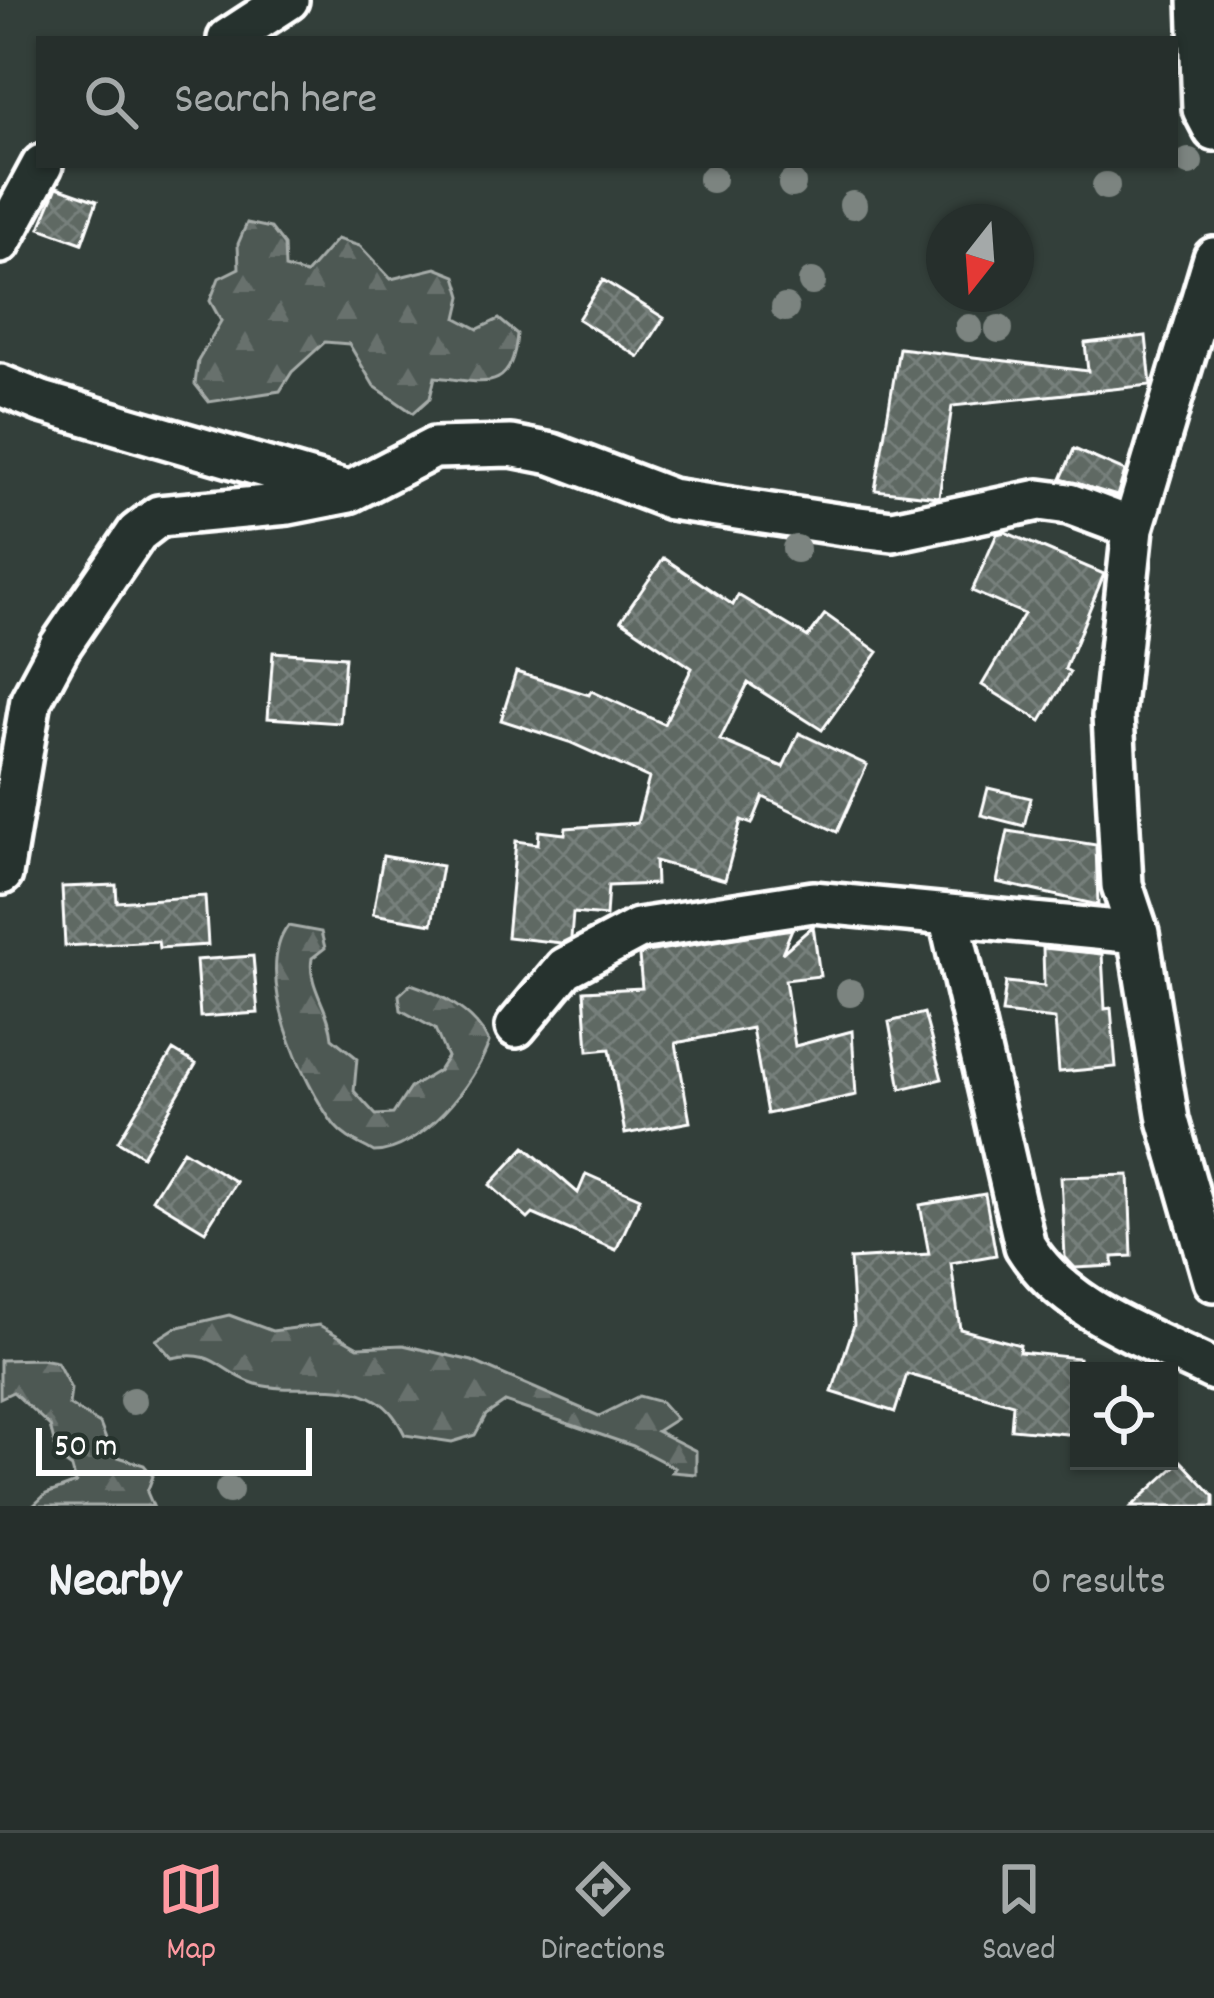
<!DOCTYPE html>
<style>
body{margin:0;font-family:Dekko,sans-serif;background:#323b38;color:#f1f3f6}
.controls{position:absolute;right:36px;bottom:36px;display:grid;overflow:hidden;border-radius:0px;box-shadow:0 3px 9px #0004}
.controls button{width:108px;height:108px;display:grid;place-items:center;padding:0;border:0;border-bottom:3px solid #424a48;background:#262f2c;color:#f1f3f6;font:60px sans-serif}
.compass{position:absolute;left:926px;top:204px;width:108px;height:108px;border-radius:50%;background:#262f2c;box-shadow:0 3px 9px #0004;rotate:197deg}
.scale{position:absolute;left:36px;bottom:30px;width:276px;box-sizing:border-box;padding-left:12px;border:6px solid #fff;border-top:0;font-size:33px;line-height:42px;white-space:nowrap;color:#fff;-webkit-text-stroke:9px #26332d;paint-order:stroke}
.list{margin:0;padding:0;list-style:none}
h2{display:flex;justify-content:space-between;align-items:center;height:156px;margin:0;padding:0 48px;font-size:51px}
h2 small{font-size:39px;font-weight:400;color:#a4a9a9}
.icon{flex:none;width:66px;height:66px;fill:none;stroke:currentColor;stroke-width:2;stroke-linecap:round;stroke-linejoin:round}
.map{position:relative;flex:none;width:1214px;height:1506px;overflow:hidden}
.search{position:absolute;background:#262f2c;box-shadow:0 3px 9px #0004;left:36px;right:36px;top:36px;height:132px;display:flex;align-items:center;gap:30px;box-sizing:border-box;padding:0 42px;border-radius:0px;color:#a4a9a9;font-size:45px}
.sheet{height:324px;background:#262f2c}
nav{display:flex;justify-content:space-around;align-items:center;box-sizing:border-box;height:168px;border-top:3px solid #424a48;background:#262f2c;font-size:33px;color:#a4a9a9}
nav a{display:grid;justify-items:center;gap:6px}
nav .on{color:#ff9aa2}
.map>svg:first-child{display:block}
.forest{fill:url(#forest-firs);stroke:#a6aca9;stroke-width:3}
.building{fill:url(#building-cross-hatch);stroke:#fff;stroke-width:3}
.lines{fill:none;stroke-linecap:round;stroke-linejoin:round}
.minor-casing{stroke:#fff;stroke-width:48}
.minor{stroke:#26332d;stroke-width:39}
.tree{fill:#7c8480}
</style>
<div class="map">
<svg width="1214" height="1506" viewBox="0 0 1214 1506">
<defs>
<pattern id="forest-firs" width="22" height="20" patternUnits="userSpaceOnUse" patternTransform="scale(3)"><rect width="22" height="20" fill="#4d5853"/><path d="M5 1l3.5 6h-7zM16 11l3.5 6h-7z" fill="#68716d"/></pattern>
<pattern id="building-cross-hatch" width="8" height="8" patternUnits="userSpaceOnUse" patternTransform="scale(3)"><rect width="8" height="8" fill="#5f6964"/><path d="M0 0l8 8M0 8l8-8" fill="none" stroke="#77807b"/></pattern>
</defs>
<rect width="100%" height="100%" fill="#333f3a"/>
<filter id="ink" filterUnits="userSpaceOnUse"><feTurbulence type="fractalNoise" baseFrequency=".00833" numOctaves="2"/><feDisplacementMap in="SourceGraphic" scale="24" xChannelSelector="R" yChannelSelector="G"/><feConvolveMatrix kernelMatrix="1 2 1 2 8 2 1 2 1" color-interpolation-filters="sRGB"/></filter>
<g filter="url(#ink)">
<!-- forest -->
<path class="forest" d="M 247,223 L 271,228 L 284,245 L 285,268 L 306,274 L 337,239 L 360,246 L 391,279 L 436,268 L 456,276 L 462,296 L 457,318 L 478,329 L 499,319 L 517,334 C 512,397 481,381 435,377 L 430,398 L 413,413 L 374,386 L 349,344 L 325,342 L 292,372 L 280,391 L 209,402 L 195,384 L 198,361 L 221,321 L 210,301 L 219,278 L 239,268 L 238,244 Z
M 288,926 L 321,932 L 325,948 L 312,958 C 307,986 330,1009 332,1038 L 357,1058 L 354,1091 L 376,1115 L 393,1114 L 410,1088 L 438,1071 L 447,1057 L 435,1029 L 401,1010 L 399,995 L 411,984 C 442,994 475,1013 489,1042 C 476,1083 420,1152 374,1152 C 360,1144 345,1138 335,1126 C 302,1083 252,973 288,926 Z
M 229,1315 L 272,1331 L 319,1325 L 358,1347 L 403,1345 L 472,1361 L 599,1416 L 639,1396 L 661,1402 L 676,1419 L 657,1431 L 696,1451 L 696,1474 L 672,1472 L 675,1468 L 633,1446 L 505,1402 L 486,1415 L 475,1435 L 452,1442 L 405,1435 C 398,1421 390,1408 376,1400 C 341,1379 295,1395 256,1384 C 219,1373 217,1348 172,1358 L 156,1340 L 175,1328 Z
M 41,1359 L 57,1362 L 71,1389 L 69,1405 L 100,1424 L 112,1455 L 144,1465 L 153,1476 L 147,1492 L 153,1506 L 33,1506 L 46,1494 L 76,1483 L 72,1468 L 58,1458 L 50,1426 L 13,1392 L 0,1398 L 0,1360 Z"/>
<!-- building -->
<path class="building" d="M 57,187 L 97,201 L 82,243 L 40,228 Z
M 603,280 L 664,318 L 639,357 L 578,319 Z
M 1146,336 L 1151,385 L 952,406 L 939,497 L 875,490 L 899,348 L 1088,371 L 1085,343 Z
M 1074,449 L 1125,471 L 1117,496 L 1061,479 Z
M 1005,532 L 1104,574 L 1065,669 L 1070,672 L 1041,721 L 982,685 L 1024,614 L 972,591 L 997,534 Z
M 664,558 L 733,605 L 738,595 L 808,637 L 825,614 L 878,652 L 822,730 L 748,683 L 720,740 L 783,767 L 799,733 L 867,765 L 837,832 L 763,797 L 752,824 L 741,820 L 725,880 L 655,861 L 656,884 L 608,886 L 606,916 L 573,913 L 571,938 L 561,943 L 507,937 L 516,841 L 538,844 L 539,831 L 565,834 L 566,828 L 637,823 L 649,778 L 569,742 L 501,720 L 516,672 L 589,695 L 591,691 L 664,724 L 692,668 L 621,620 Z
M 273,652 L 345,657 L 340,723 L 268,718 Z
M 988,788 L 1031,798 L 1024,826 L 981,815 Z
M 1008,831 L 1096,845 L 1098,905 L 997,882 Z
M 383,856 L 442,866 L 432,924 L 373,914 Z
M 116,885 L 117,902 L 205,896 L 208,945 L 159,948 L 158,941 L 65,946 L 62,887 Z
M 813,926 L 820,976 L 785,980 L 795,1046 L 852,1031 L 856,1095 L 767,1114 L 752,1028 L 676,1043 L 690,1122 L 625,1134 L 610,1049 L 588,1051 L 584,991 L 642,988 L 639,956 L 646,952 L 792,929 L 782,953 Z
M 1043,948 L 1102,954 L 1105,1009 L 1111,1008 L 1116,1067 L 1059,1072 L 1055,1019 L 1002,1013 L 1006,982 L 1044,986 Z
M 253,956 L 258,1013 L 200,1017 L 196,960 Z
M 924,1013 L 942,1079 L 901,1089 L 889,1022 Z
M 173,1050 L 196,1064 L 142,1156 L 118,1141 Z
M 525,1147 L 578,1193 L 586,1174 L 640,1198 L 616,1250 L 533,1214 L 528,1219 L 490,1185 Z
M 183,1150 L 236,1182 L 205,1231 L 152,1199 Z
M 1129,1175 L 1132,1256 L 1113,1257 L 1113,1266 L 1075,1268 L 1065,1257 L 1061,1177 Z
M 985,1194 L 996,1255 L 951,1263 L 960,1329 L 1020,1345 L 1019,1352 L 1079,1358 L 1079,1435 L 1011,1429 L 1013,1404 L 907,1374 L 895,1412 L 832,1392 L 854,1325 L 850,1259 L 929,1254 L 920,1205 Z
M 1181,1461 L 1214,1496 L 1214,1506 L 1132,1506 Z"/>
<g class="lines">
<!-- minor casing -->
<g class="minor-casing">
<path id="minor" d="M 1199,0 L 1203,109 L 1214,130
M 228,39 L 288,0
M 0,243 L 42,165
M 1214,258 L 1133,528 L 1113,716 L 1122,885 L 1138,933 L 1168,1120 L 1214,1281
M 0,385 L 42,402 L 343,490
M 2,874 L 31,700 L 60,646 L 137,533 L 159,516 L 288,504 L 349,492 L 434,448 L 511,446 L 552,454 L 671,499 L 843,525 L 893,531 L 1039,500 L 1069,504 L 1133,528
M 949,915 L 1025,1246 C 1065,1311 1147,1337 1214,1370
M 516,1027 L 565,968 L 638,929 L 813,902 L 1138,933"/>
</g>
<!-- minor -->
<use href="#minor" class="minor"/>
</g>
<!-- trees -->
<g class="tree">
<circle cx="1189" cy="162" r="14"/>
<circle cx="712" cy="179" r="14"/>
<circle cx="792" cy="184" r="14"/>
<circle cx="1106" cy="186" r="14"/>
<circle cx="853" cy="205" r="14"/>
<circle cx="812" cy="282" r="14"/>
<circle cx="785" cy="308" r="14"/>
<circle cx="969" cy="328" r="14"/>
<circle cx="999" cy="329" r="14"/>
<circle cx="796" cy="549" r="14"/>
<circle cx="850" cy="993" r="14"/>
<circle cx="133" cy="1401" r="14"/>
<circle cx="229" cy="1490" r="14"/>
</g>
</g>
</svg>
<div class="controls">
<button><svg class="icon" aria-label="locate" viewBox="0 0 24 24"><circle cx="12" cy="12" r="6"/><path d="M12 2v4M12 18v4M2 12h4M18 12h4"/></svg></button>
</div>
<svg class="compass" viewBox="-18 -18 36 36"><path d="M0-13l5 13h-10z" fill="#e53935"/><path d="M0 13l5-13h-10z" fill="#a4a9a9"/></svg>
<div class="scale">50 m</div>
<div class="search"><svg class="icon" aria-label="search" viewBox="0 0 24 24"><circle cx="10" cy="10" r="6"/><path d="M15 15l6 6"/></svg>Search here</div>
</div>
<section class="sheet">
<h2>Nearby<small>0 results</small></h2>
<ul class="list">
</ul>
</section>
<nav>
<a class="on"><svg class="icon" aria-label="map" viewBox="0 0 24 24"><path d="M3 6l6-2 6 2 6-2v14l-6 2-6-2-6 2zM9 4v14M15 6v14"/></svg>Map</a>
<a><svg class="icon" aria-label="directions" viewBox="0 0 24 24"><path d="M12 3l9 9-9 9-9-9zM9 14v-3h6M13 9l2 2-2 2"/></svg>Directions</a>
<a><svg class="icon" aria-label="saved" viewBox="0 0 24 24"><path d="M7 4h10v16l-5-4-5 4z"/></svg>Saved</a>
</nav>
